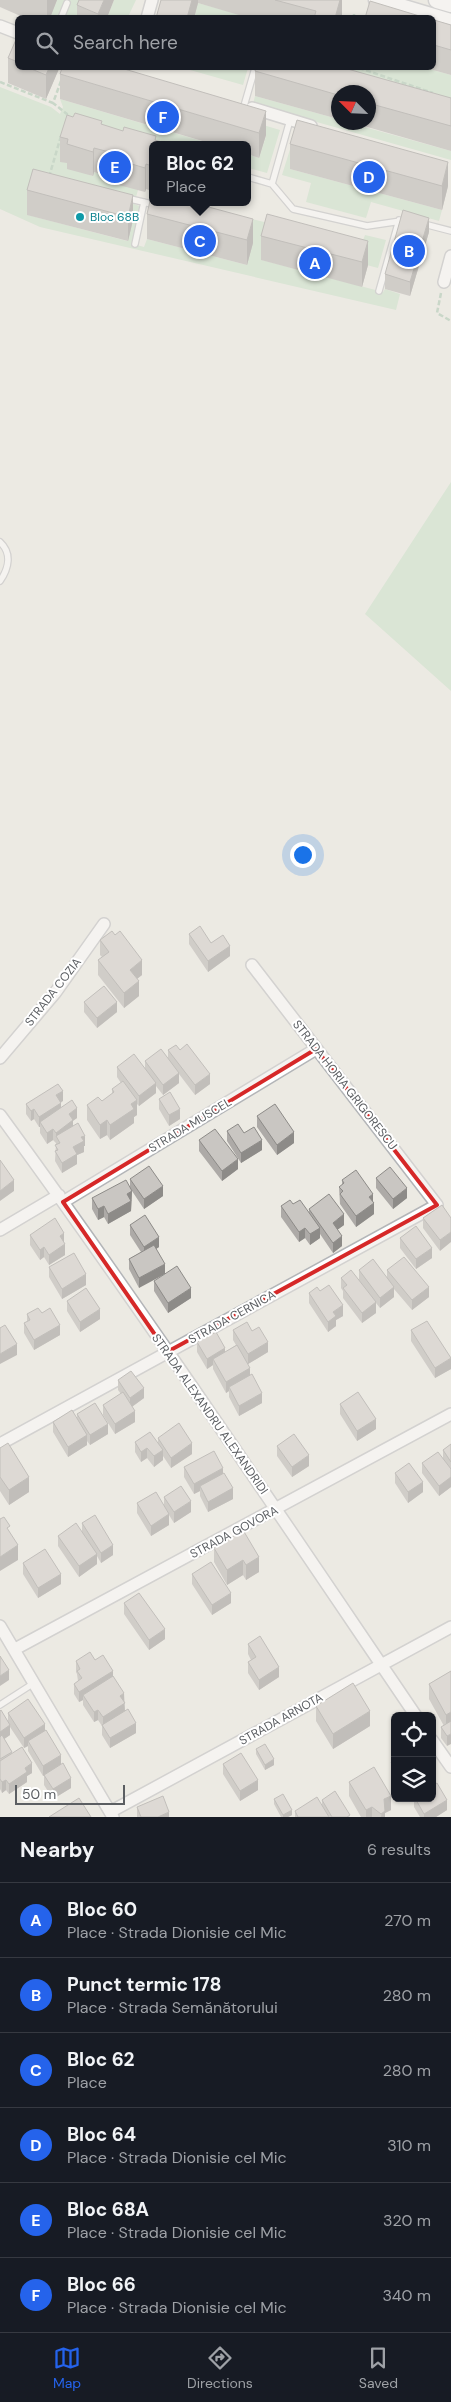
<!DOCTYPE html>
<meta charset="utf-8">
<style>
body{margin:0;font-family:"DM Sans",sans-serif;background:#20242c;color:#f1f3f6}
.controls{position:absolute;right:15px;bottom:15px;display:grid;overflow:hidden;border-radius:8px;box-shadow:0 1px 4px #0004}
.controls button{width:45px;height:45px;display:grid;place-items:center;padding:0;border:0;border-bottom:1px solid #363941;background:#171b24;color:#f1f3f6;font:25px sans-serif}
.compass{position:absolute;left:331px;top:85px;width:45px;height:45px;border-radius:50%;background:#171b24;box-shadow:0 1px 4px #0004;rotate:294deg}
.scale{position:absolute;left:15px;bottom:12px;width:110px;box-sizing:border-box;padding-left:5px;border:2px solid #5b5e62;border-top:0;font-size:14px;line-height:18px;white-space:nowrap;color:#5b5e62;-webkit-text-stroke:4px #fff;paint-order:stroke}
.you{position:absolute;left:302px;top:854px;width:18px;height:18px;margin:-12px;border:4px solid #fff;border-radius:50%;background:#1a73e8;box-shadow:0 0 0 8px #1a73e833}
.badge{display:grid;place-items:center;width:32px;height:32px;border-radius:50%;background:#2563eb;color:#fff;font-size:16px;font-weight:700}
.pin{position:absolute;translate:-50% -50%;border:2px solid #fff;box-shadow:0 1px 5px #0006}
.popup{position:absolute;left:149px;top:141px;width:102px;height:65px;box-sizing:border-box;display:grid;place-content:center;border-radius:8px;background:#171b24;filter:drop-shadow(0 1px 4px #0005);font-size:16px;white-space:nowrap;color:#9ea1a6}
.popup b{font-size:19px;color:#f1f3f6}
.popup::after{content:'';position:absolute;left:50%;top:100%;margin-left:-10px;border:10px solid transparent;border-top-color:#171b24}
.list{margin:0;padding:0;list-style:none}
h2{display:flex;justify-content:space-between;align-items:center;height:65px;margin:0;padding:0 20px;font-size:21px}
h2 small{font-size:16px;font-weight:400;color:#9ea1a6}
.list li{display:grid;grid-template-columns:32px 1fr auto;gap:15px;align-items:center;box-sizing:border-box;height:75px;padding:0 20px;border-top:1px solid #363941}
.list b{display:block;font-size:19px;white-space:nowrap}
.list p{margin:0;font-size:16px;white-space:nowrap;color:#9ea1a6}
.list em{font-size:16px;font-style:normal;color:#9ea1a6}
.icon{flex:none;width:28px;height:28px;fill:none;stroke:currentColor;stroke-width:2;stroke-linecap:round;stroke-linejoin:round}
.map{position:relative;flex:none;width:451px;height:1817px;overflow:hidden}
.search{position:absolute;background:#171b24;box-shadow:0 1px 4px #0004;left:15px;right:15px;top:15px;height:55px;display:flex;align-items:center;gap:12px;box-sizing:border-box;padding:0 18px;border-radius:8px;color:#9ea1a6;font-size:19px}
.sheet{height:515px;background:#171b24}
nav{display:flex;justify-content:space-around;align-items:center;box-sizing:border-box;height:70px;border-top:1px solid #363941;background:#171b24;font-size:14px;color:#9ea1a6}
nav a{display:grid;justify-items:center;gap:2px}
nav .on{color:#2563eb}
.map>svg:first-child{display:block}
.green{fill:#c3e0c3;fill-rule:evenodd}
.lines{fill:none;stroke-linecap:round;stroke-linejoin:round}
.service-casing{stroke:#b3b5b8;stroke-width:8}
.minor-casing{stroke:#b3b5b8;stroke-width:14}
.secondary-casing{stroke:#b4b7bb;stroke-width:19}
.path{stroke:#9dc0a7;stroke-width:2.5;stroke-dasharray:5 2.5;stroke-linecap:butt}
.service{stroke:#fff;stroke-width:5.5}
.minor{stroke:#fff;stroke-width:11}
.secondary{stroke:#fff;stroke-width:16}
.wall{fill:#adaaa7}
.shaded-wall{fill:#8d8b88}
.building{fill:#c9c6c2;stroke:#8d8b88}
.marked{fill:none;stroke:#d62828;stroke-width:4;stroke-linejoin:round}
.culture-dot{fill:#0f9aa8;stroke:#fff;stroke-width:2}
.labels{text-anchor:middle;stroke-width:4;stroke-linejoin:round;paint-order:stroke}
.culture-label{font-size:12px;fill:#0d838f;stroke:#fff;text-anchor:start}
.street-label{font-size:12px;fill:#5b5e62;stroke:#fff}
</style>
<div class="map">
<svg width="451" height="1817" viewBox="0 0 451 1817">
<rect width="100%" height="100%" fill="#eceae3"/>
<!-- green -->
<path class="green" d="M 57,0 L 90,0 L 82,17 L 50,18 Z
M 114,0 L 136,0 L 128,17 L 107,18 Z
M 198,3 L 249,17 L 194,18 Z
M 70,68 L 280,130 L 267,173 L 248,168 L 248,154 L 259,158 L 266,136 Z
M 183,68 L 248,68 L 243,85 Z
M 263,68 L 426,68 L 451,75 L 451,122 L 368,92 Z
M 0,87 L 51,107 L 60,114 L 63,107 L 60,99 L 215,145 L 152,145 L 68,164 L 92,176 L 94,172 L 117,179 L 138,190 L 134,204 L 142,207 L 133,244 L 144,247 L 147,239 L 247,265 L 188,203 L 361,246 L 365,235 L 386,240 L 378,268 L 268,239 L 262,260 L 383,292 L 385,289 L 400,294 L 396,310 L 40,227 L 0,209 ZM 28,215 L 133,220 L 127,241 Z
M 255,96 L 338,119 L 338,122 L 350,123 L 451,151 L 451,160 L 253,104 Z
M 292,143 L 290,169 L 442,210 L 439,221 L 371,202 L 366,218 L 306,202 L 311,183 L 282,175 Z
M 451,482 L 451,691 L 365,614 Z"/>
<g class="lines">
<!-- service casing -->
<g class="service-casing">
<path id="service" d="M 61,18 L 67,3
M 244,106 L 255,68
M 248,177 L 272,184 L 293,209 L 367,226 L 408,220
M 272,184 L 290,120
M 126,198 L 156,205
M 424,224 L 451,231
M 135,244 L 144,202
M 379,291 L 399,220
M 0,542 C 12,553 9,568 0,581
M 0,1705 L 34,1683"/>
</g>
<!-- minor casing -->
<g class="minor-casing">
<path id="minor" d="M 147,18 L 152,0
M 0,26 L 18,33
M 252,108 L 311,126
M 444,282 L 451,256
M 0,1058 L 55,993 L 104,924
M 0,1115 C 144,1312 279,1514 416,1716
M 63,1202 L 316,1049
M 0,1230 L 59,1195
M 0,1444 L 437,1205 L 252,965
M 0,1626 L 113,1817
M 15,1649 L 451,1414
M 432,1740 L 451,1767
M 110,1812 L 451,1627"/>
</g>
<!-- secondary casing -->
<g class="secondary-casing">
<path id="secondary" d="M 377,0 L 451,22
M 437,0 L 451,4"/>
</g>
<!-- path -->
<path class="path" d="M 354,18 L 354,14
M 359,68 L 433,93
M 61,81 L 53,103 L 67,114 L 67,116
M 0,82 L 53,103
M 49,177 L 61,136
M 441,293 L 437,313 L 451,321"/>
<!-- service -->
<use href="#service" class="service"/>
<!-- minor -->
<use href="#minor" class="minor"/>
<!-- secondary -->
<use href="#secondary" class="secondary"/>
</g>
<!-- wall -->
<path class="wall" d="M 0,0 L 57,0 L 50,18 L 25,18 L 0,7 Z
M 161,0 L 342,0 L 342,18 L 249,18 L 198,3 L 194,18 L 156,18 Z
M 77,5 L 107,18 L 77,18 Z
M 434,20 L 451,25 L 451,75 L 426,68 L 434,68 Z
M 18,35 L 18,68 L 59,68 L 46,99 L 8,83 L 8,58 Z
M 255,71 L 451,98 L 451,151 L 350,122 L 368,122 L 368,92 L 338,92 L 338,119 L 255,96 Z
M 60,74 L 266,135 L 259,158 L 248,154 L 248,145 L 216,145 L 60,99 Z
M 102,125 L 152,145 L 152,191 L 146,189 L 145,192 L 115,184 L 115,178 L 94,172 L 93,176 L 67,169 L 67,163 L 60,162 L 60,137 Z
M 290,144 L 448,186 L 442,210 L 290,169 Z
M 33,169 L 133,220 L 128,241 L 27,215 L 27,190 Z
M 147,214 L 253,219 L 253,243 L 247,265 L 147,239 Z
M 267,214 L 368,265 L 362,287 L 261,260 L 261,236 Z
M 429,232 L 410,296 L 385,289 L 385,274 Z
M 189,934 L 211,943 L 230,956 L 208,972 L 189,944 Z
M 100,940 L 142,975 L 137,979 L 139,996 L 124,1008 L 98,975 L 98,960 L 102,957 L 100,955 Z
M 84,1002 L 117,1012 L 97,1028 L 84,1012 Z
M 168,1050 L 210,1084 L 195,1095 L 179,1074 L 179,1083 L 163,1095 L 156,1086 L 156,1093 L 139,1106 L 137,1104 L 137,1115 L 134,1117 L 134,1123 L 110,1140 L 107,1135 L 100,1139 L 87,1120 L 87,1105 L 102,1101 L 112,1094 L 112,1089 L 121,1083 L 117,1077 L 117,1067 L 145,1068 L 145,1061 L 168,1059 Z
M 159,1099 L 180,1119 L 169,1126 L 159,1109 Z
M 63,1101 L 60,1102 L 61,1108 L 77,1118 L 73,1120 L 73,1126 L 85,1146 L 84,1146 L 84,1152 L 77,1155 L 77,1164 L 62,1173 L 55,1161 L 56,1143 L 53,1140 L 47,1144 L 40,1133 L 40,1127 L 39,1127 L 34,1119 L 31,1121 L 26,1114 L 26,1104 Z
M 257,1116 L 294,1143 L 277,1155 L 257,1127 Z
M 227,1131 L 244,1133 L 262,1150 L 241,1163 L 227,1141 Z
M 199,1140 L 238,1169 L 222,1181 L 199,1151 Z
M 376,1178 L 407,1198 L 393,1209 L 376,1188 Z
M 130,1179 L 163,1196 L 144,1209 L 132,1191 L 131,1211 L 108,1224 L 104,1217 L 98,1220 L 92,1209 L 92,1198 L 130,1188 Z
M 342,1180 L 373,1202 L 374,1214 L 356,1227 L 340,1204 L 339,1187 L 342,1185 Z
M 293,1204 L 309,1212 L 309,1209 L 344,1225 L 337,1230 L 342,1246 L 333,1253 L 320,1234 L 320,1238 L 310,1245 L 305,1238 L 299,1242 L 281,1217 L 281,1206 Z
M 442,1205 L 440,1251 L 423,1228 L 423,1218 Z
M 130,1225 L 159,1247 L 156,1249 L 139,1288 L 129,1269 L 129,1259 L 141,1252 L 130,1235 Z
M 30,1235 L 64,1243 L 65,1255 L 49,1265 L 44,1257 L 40,1260 L 30,1245 Z
M 400,1238 L 432,1258 L 416,1269 L 400,1248 Z
M 49,1267 L 86,1285 L 62,1299 L 49,1277 Z
M 359,1270 L 387,1277 L 387,1270 L 429,1297 L 412,1310 L 394,1289 L 394,1297 L 380,1308 L 376,1303 L 376,1313 L 362,1323 L 343,1298 L 343,1291 L 341,1288 L 341,1278 L 359,1279 Z
M 154,1281 L 191,1298 L 168,1313 L 154,1291 Z
M 320,1291 L 343,1316 L 336,1320 L 336,1326 L 328,1332 L 309,1303 L 309,1293 Z
M 67,1301 L 100,1319 L 80,1332 L 67,1311 Z
M 42,1313 L 60,1335 L 34,1350 L 24,1333 L 24,1323 L 27,1322 L 27,1314 Z
M 233,1330 L 252,1331 L 268,1352 L 248,1364 L 250,1375 L 262,1403 L 239,1416 L 229,1397 L 229,1391 L 226,1393 L 213,1369 L 213,1365 L 207,1369 L 197,1352 L 197,1342 L 225,1352 L 236,1345 L 233,1340 Z
M 411,1330 L 451,1369 L 435,1378 L 411,1341 Z
M 118,1380 L 144,1398 L 132,1407 L 135,1422 L 115,1434 L 103,1415 L 103,1405 L 121,1394 L 118,1390 Z
M 340,1404 L 376,1429 L 357,1441 L 340,1414 Z
M 77,1414 L 108,1434 L 90,1445 L 87,1441 L 87,1445 L 68,1457 L 53,1432 L 53,1422 L 77,1418 Z
M 158,1438 L 192,1454 L 171,1468 L 163,1456 L 163,1460 L 154,1467 L 147,1458 L 141,1462 L 135,1452 L 135,1442 L 158,1443 Z
M 451,1444 L 451,1487 L 439,1496 L 422,1473 L 422,1463 L 443,1458 L 443,1450 Z
M 277,1446 L 309,1466 L 292,1477 L 277,1456 Z
M 0,1448 L 29,1492 L 9,1505 L 0,1491 Z
M 184,1467 L 223,1474 L 233,1499 L 208,1512 L 200,1496 L 200,1491 L 194,1494 L 184,1477 Z
M 395,1473 L 423,1492 L 408,1503 L 395,1483 Z
M 164,1497 L 191,1512 L 174,1523 L 169,1515 L 169,1525 L 151,1536 L 137,1513 L 137,1503 L 164,1506 Z
M 82,1523 L 113,1555 L 101,1563 L 97,1556 L 97,1564 L 79,1577 L 58,1546 L 58,1536 L 82,1533 Z
M 243,1530 L 259,1572 L 246,1580 L 243,1575 L 227,1585 L 214,1562 L 214,1548 Z
M 23,1563 L 61,1584 L 38,1598 L 23,1574 Z
M 192,1574 L 231,1603 L 212,1615 L 192,1584 Z
M 124,1603 L 165,1639 L 149,1650 L 124,1614 Z
M 248,1644 L 279,1677 L 259,1690 L 248,1673 L 248,1662 L 251,1660 L 248,1654 Z
M 95,1660 L 113,1676 L 124,1702 L 125,1711 L 136,1733 L 110,1748 L 102,1735 L 102,1726 L 98,1720 L 94,1722 L 83,1705 L 83,1700 L 79,1702 L 74,1694 L 74,1684 L 78,1681 L 77,1674 L 76,1672 L 76,1661 Z
M 451,1671 L 447,1746 L 441,1738 L 441,1727 L 444,1726 L 429,1699 L 429,1684 Z
M 316,1706 L 370,1726 L 333,1749 L 316,1721 Z
M 0,1711 L 8,1721 L 8,1713 L 45,1730 L 71,1788 L 53,1799 L 44,1785 L 44,1775 L 43,1776 L 28,1751 L 28,1746 L 24,1748 L 10,1727 L 10,1735 L 4,1739 L 12,1753 L 32,1773 L 27,1776 L 27,1782 L 9,1794 L 6,1790 L 2,1793 L 0,1789 Z
M 256,1749 L 274,1765 L 265,1770 L 256,1754 Z
M 395,1760 L 395,1778 L 391,1772 L 391,1762 Z
M 223,1764 L 258,1790 L 240,1801 L 223,1774 Z
M 349,1782 L 391,1810 L 385,1813 L 385,1817 L 361,1817 L 349,1796 Z
M 414,1798 L 432,1798 L 447,1810 L 436,1817 L 420,1817 L 414,1807 Z
M 274,1799 L 292,1815 L 288,1817 L 281,1817 L 274,1804 Z
M 322,1800 L 350,1817 L 295,1817 L 295,1811 L 322,1805 Z
M 137,1807 L 169,1817 L 137,1817 Z"/>
<!-- shaded-wall -->
<path class="shaded-wall" d="M 47,0 L 57,0 L 50,18 L 47,18 Z
M 104,0 L 114,0 L 107,18 L 98,18 L 98,14 Z
M 192,0 L 198,0 L 198,3 L 194,18 L 187,18 Z
M 340,0 L 342,0 L 342,18 L 335,18 Z
M 49,68 L 59,68 L 59,69 L 46,99 L 46,75 Z
M 266,111 L 266,135 L 259,158 L 259,133 Z
M 94,148 L 94,172 L 93,176 L 93,152 Z
M 448,162 L 448,186 L 442,210 L 442,186 Z
M 146,164 L 146,189 L 145,192 L 145,168 Z
M 133,195 L 133,220 L 128,241 L 128,217 Z
M 429,218 L 429,232 L 410,296 L 410,282 Z
M 253,219 L 253,243 L 247,265 L 247,240 Z
M 368,241 L 368,265 L 362,287 L 362,262 Z
M 230,946 L 230,956 L 208,972 L 208,961 Z
M 142,960 L 142,975 L 130,984 L 130,970 Z
M 139,981 L 139,996 L 124,1008 L 124,993 Z
M 117,1002 L 117,1012 L 97,1028 L 97,1018 Z
M 179,1073 L 179,1083 L 163,1095 L 163,1085 Z
M 210,1074 L 210,1084 L 195,1095 L 195,1085 Z
M 156,1083 L 156,1093 L 139,1106 L 139,1096 Z
M 63,1091 L 63,1101 L 56,1105 L 56,1095 Z
M 137,1100 L 137,1115 L 134,1117 L 134,1123 L 110,1140 L 110,1125 L 131,1104 Z
M 61,1103 L 61,1113 L 40,1122 L 40,1127 L 39,1127 L 39,1117 Z
M 77,1108 L 77,1118 L 69,1124 L 69,1114 Z
M 34,1109 L 34,1119 L 31,1121 L 31,1111 Z
M 180,1109 L 180,1119 L 169,1126 L 169,1115 Z
M 73,1120 L 73,1131 L 56,1136 L 56,1143 L 56,1133 Z
M 107,1120 L 107,1135 L 100,1139 L 100,1125 Z
M 53,1129 L 53,1140 L 47,1144 L 47,1133 Z
M 294,1132 L 294,1143 L 277,1155 L 277,1145 Z
M 85,1136 L 85,1146 L 84,1146 L 84,1152 L 77,1155 L 77,1164 L 62,1173 L 62,1163 L 81,1137 Z
M 262,1140 L 262,1150 L 241,1163 L 241,1153 Z
M 238,1159 L 238,1169 L 222,1181 L 222,1171 Z
M 14,1180 L 14,1191 L 0,1201 L 0,1191 Z
M 163,1186 L 163,1196 L 144,1209 L 144,1199 Z
M 407,1188 L 407,1198 L 393,1209 L 393,1199 Z
M 132,1191 L 131,1211 L 108,1224 L 108,1214 L 127,1194 Z
M 373,1194 L 373,1204 L 369,1197 Z
M 374,1203 L 374,1214 L 356,1227 L 356,1216 Z
M 104,1206 L 104,1217 L 98,1220 L 98,1209 Z
M 344,1214 L 344,1225 L 333,1233 L 333,1223 Z
M 305,1228 L 305,1238 L 299,1242 L 299,1232 Z
M 320,1228 L 320,1238 L 310,1245 L 310,1234 Z
M 451,1232 L 451,1242 L 440,1251 L 440,1240 Z
M 64,1233 L 64,1243 L 60,1246 L 60,1236 Z
M 342,1236 L 342,1246 L 333,1253 L 333,1243 Z
M 159,1237 L 159,1247 L 144,1257 L 144,1247 Z
M 65,1244 L 65,1255 L 49,1265 L 49,1255 Z
M 44,1247 L 44,1257 L 40,1260 L 40,1250 Z
M 432,1248 L 432,1258 L 416,1269 L 416,1259 Z
M 165,1264 L 165,1274 L 139,1288 L 139,1278 Z
M 86,1274 L 86,1285 L 62,1299 L 62,1289 Z
M 394,1287 L 394,1297 L 380,1308 L 380,1298 Z
M 429,1287 L 429,1297 L 412,1310 L 412,1300 Z
M 191,1288 L 191,1298 L 168,1313 L 168,1303 Z
M 376,1302 L 376,1313 L 362,1323 L 362,1313 Z
M 343,1305 L 343,1316 L 336,1320 L 336,1326 L 328,1332 L 328,1322 L 333,1312 Z
M 100,1309 L 100,1319 L 80,1332 L 80,1322 Z
M 60,1325 L 60,1335 L 34,1350 L 34,1340 Z
M 268,1342 L 268,1352 L 248,1364 L 248,1354 Z
M 17,1344 L 17,1355 L 0,1364 L 0,1354 Z
M 225,1348 L 225,1358 L 213,1359 L 213,1365 L 207,1369 L 207,1359 Z
M 451,1358 L 451,1369 L 435,1378 L 435,1368 Z
M 250,1368 L 250,1379 L 229,1387 L 229,1391 L 226,1393 L 226,1382 Z
M 144,1388 L 144,1398 L 130,1408 L 130,1398 Z
M 262,1393 L 262,1403 L 239,1416 L 239,1406 Z
M 135,1411 L 135,1422 L 115,1434 L 115,1424 Z
M 376,1419 L 376,1429 L 357,1441 L 357,1431 Z
M 108,1424 L 108,1434 L 90,1445 L 90,1435 Z
M 87,1435 L 87,1445 L 68,1457 L 68,1447 Z
M 192,1443 L 192,1454 L 171,1468 L 171,1458 Z
M 147,1448 L 147,1458 L 141,1462 L 141,1452 Z
M 163,1450 L 163,1460 L 154,1467 L 154,1456 Z
M 309,1455 L 309,1466 L 292,1477 L 292,1467 Z
M 223,1468 L 223,1478 L 200,1486 L 200,1491 L 194,1494 L 194,1484 Z
M 29,1477 L 29,1492 L 9,1505 L 9,1490 Z
M 451,1477 L 451,1487 L 439,1496 L 439,1486 Z
M 423,1482 L 423,1492 L 408,1503 L 408,1492 Z
M 233,1488 L 233,1499 L 208,1512 L 208,1502 Z
M 191,1501 L 191,1512 L 174,1523 L 174,1512 Z
M 169,1514 L 169,1525 L 151,1536 L 151,1526 Z
M 18,1545 L 18,1560 L 0,1571 L 0,1557 Z
M 113,1545 L 113,1555 L 101,1563 L 101,1553 Z
M 97,1554 L 97,1564 L 79,1577 L 79,1566 Z
M 259,1557 L 259,1572 L 246,1580 L 246,1565 Z
M 243,1560 L 243,1575 L 227,1585 L 227,1570 Z
M 61,1574 L 61,1584 L 38,1598 L 38,1588 Z
M 231,1593 L 231,1603 L 212,1615 L 212,1605 Z
M 165,1629 L 165,1639 L 149,1650 L 149,1640 Z
M 279,1667 L 279,1677 L 259,1690 L 259,1680 Z
M 9,1670 L 9,1680 L 0,1686 L 0,1676 Z
M 113,1671 L 113,1681 L 83,1695 L 83,1700 L 79,1702 L 79,1692 Z
M 124,1693 L 125,1713 L 103,1727 L 103,1717 L 120,1696 Z
M 98,1710 L 98,1720 L 94,1722 L 94,1712 Z
M 370,1711 L 370,1726 L 333,1749 L 333,1734 Z
M 451,1712 L 451,1727 L 446,1729 L 446,1715 Z
M 136,1723 L 136,1733 L 110,1748 L 110,1738 Z
M 45,1724 L 45,1734 L 28,1741 L 28,1746 L 24,1748 L 24,1738 Z
M 10,1725 L 10,1735 L 0,1742 L 0,1732 Z
M 451,1734 L 451,1744 L 447,1746 L 447,1736 Z
M 61,1755 L 61,1765 L 43,1776 L 43,1766 Z
M 274,1759 L 274,1765 L 265,1770 L 265,1765 Z
M 32,1763 L 32,1773 L 27,1776 L 27,1782 L 9,1794 L 9,1784 L 25,1768 Z
M 71,1778 L 71,1788 L 53,1799 L 53,1789 Z
M 6,1780 L 6,1790 L 2,1793 L 2,1782 Z
M 258,1780 L 258,1790 L 240,1801 L 240,1791 Z
M 391,1796 L 391,1810 L 385,1813 L 385,1817 L 381,1817 L 384,1799 Z
M 447,1800 L 447,1810 L 436,1817 L 424,1817 L 424,1814 Z
M 372,1807 L 372,1817 L 366,1817 L 366,1810 Z
M 292,1810 L 292,1815 L 288,1817 L 283,1817 L 283,1815 Z
M 169,1812 L 169,1817 L 158,1817 Z"/>
<!-- building -->
<path class="building" d="M 79,0 L 104,0 L 98,14 L 77,5 Z
M 161,0 L 192,0 L 187,18 L 156,18 Z
M 275,0 L 340,0 L 335,18 L 314,18 L 316,11 Z
M 370,1 L 426,18 L 365,18 Z
M 434,20 L 451,25 L 451,50 L 434,45 Z
M 18,35 L 18,62 L 8,58 Z
M 29,68 L 49,68 L 46,75 Z
M 62,68 L 121,68 L 266,111 L 259,133 L 60,74 Z
M 256,68 L 344,68 L 451,98 L 451,126 L 368,103 L 368,92 L 338,92 L 338,95 L 255,71 Z
M 75,113 L 102,121 L 101,124 L 123,131 L 124,127 L 156,136 L 155,140 L 171,145 L 152,145 L 152,166 L 146,164 L 145,168 L 115,159 L 117,154 L 94,148 L 93,152 L 67,144 L 68,139 L 60,137 L 67,115 L 73,117 Z
M 297,120 L 448,162 L 442,186 L 290,144 Z
M 33,169 L 133,195 L 128,217 L 27,190 Z
M 152,192 L 152,202 L 190,202 L 253,219 L 247,240 L 147,214 Z
M 403,210 L 429,218 L 410,282 L 385,274 Z
M 267,214 L 368,241 L 362,262 L 261,236 Z
M 200,926 L 211,943 L 223,935 L 230,946 L 208,961 L 189,934 Z
M 112,931 L 115,935 L 120,931 L 142,960 L 130,970 L 139,981 L 124,993 L 98,960 L 109,952 L 100,940 Z
M 104,986 L 117,1002 L 97,1018 L 84,1002 Z
M 187,1044 L 210,1074 L 195,1085 L 168,1050 L 176,1045 L 180,1050 Z
M 161,1049 L 179,1073 L 163,1085 L 145,1061 Z
M 134,1054 L 156,1083 L 139,1096 L 117,1067 Z
M 123,1081 L 137,1100 L 131,1104 L 134,1109 L 110,1125 L 107,1120 L 100,1125 L 87,1105 L 98,1097 L 102,1101 L 114,1092 L 112,1089 Z
M 58,1084 L 63,1091 L 56,1095 L 61,1103 L 39,1117 L 34,1109 L 31,1111 L 26,1104 Z
M 170,1092 L 180,1109 L 169,1115 L 159,1099 Z
M 72,1100 L 77,1108 L 69,1114 L 73,1120 L 56,1133 L 53,1129 L 47,1133 L 40,1122 Z
M 275,1104 L 294,1132 L 277,1145 L 257,1116 Z
M 78,1123 L 85,1136 L 81,1137 L 84,1141 L 73,1147 L 77,1154 L 62,1163 L 55,1151 L 58,1150 L 55,1145 L 60,1143 L 56,1136 Z
M 238,1124 L 244,1133 L 254,1127 L 262,1140 L 241,1153 L 227,1131 Z
M 215,1129 L 238,1159 L 222,1171 L 199,1140 Z
M 0,1160 L 14,1180 L 0,1191 Z
M 149,1166 L 163,1186 L 144,1199 L 130,1179 Z
M 390,1167 L 407,1188 L 393,1199 L 376,1178 Z
M 356,1170 L 373,1194 L 369,1197 L 374,1203 L 356,1216 L 340,1194 L 343,1191 L 339,1187 L 344,1183 L 342,1180 Z
M 126,1180 L 132,1191 L 127,1194 L 131,1201 L 108,1214 L 104,1206 L 98,1209 L 92,1198 Z
M 329,1194 L 344,1214 L 333,1223 L 342,1236 L 333,1243 L 309,1209 Z
M 290,1200 L 293,1204 L 300,1200 L 320,1228 L 310,1234 L 305,1228 L 299,1232 L 281,1206 Z
M 442,1205 L 451,1218 L 451,1232 L 440,1240 L 423,1218 Z
M 145,1215 L 159,1237 L 144,1247 L 130,1225 Z
M 55,1218 L 64,1233 L 60,1236 L 65,1244 L 49,1255 L 44,1247 L 40,1250 L 30,1235 Z
M 416,1226 L 432,1248 L 416,1259 L 400,1238 Z
M 154,1245 L 165,1264 L 139,1278 L 129,1259 Z
M 74,1253 L 86,1274 L 62,1289 L 49,1267 Z
M 404,1257 L 429,1287 L 412,1300 L 387,1270 Z
M 373,1259 L 394,1287 L 380,1298 L 359,1270 Z
M 177,1266 L 191,1288 L 168,1303 L 154,1281 Z
M 351,1270 L 376,1302 L 362,1313 L 343,1288 L 347,1285 L 341,1278 Z
M 329,1285 L 343,1305 L 333,1312 L 336,1316 L 328,1322 L 309,1293 L 317,1287 L 320,1291 Z
M 86,1288 L 100,1309 L 80,1322 L 67,1301 Z
M 38,1308 L 42,1313 L 50,1308 L 60,1325 L 34,1340 L 24,1323 L 30,1320 L 27,1314 Z
M 427,1321 L 451,1358 L 435,1368 L 411,1330 Z
M 247,1322 L 252,1331 L 259,1327 L 268,1342 L 248,1354 L 233,1330 Z
M 5,1325 L 17,1344 L 0,1354 L 0,1328 Z
M 216,1332 L 225,1348 L 207,1359 L 197,1342 Z
M 237,1345 L 250,1368 L 226,1382 L 213,1359 Z
M 131,1371 L 144,1388 L 130,1398 L 118,1380 Z
M 252,1374 L 262,1393 L 239,1406 L 229,1387 Z
M 123,1392 L 135,1411 L 115,1424 L 103,1405 Z
M 358,1392 L 376,1419 L 357,1431 L 340,1404 Z
M 95,1403 L 108,1424 L 90,1435 L 77,1414 Z
M 72,1410 L 87,1435 L 68,1447 L 53,1422 Z
M 179,1423 L 192,1443 L 171,1458 L 158,1438 Z
M 150,1432 L 163,1450 L 154,1456 L 147,1448 L 141,1452 L 135,1442 Z
M 294,1434 L 309,1455 L 292,1467 L 277,1446 Z
M 8,1443 L 29,1477 L 9,1490 L 0,1477 L 0,1448 Z
M 451,1444 L 451,1462 L 443,1450 Z
M 214,1451 L 223,1468 L 194,1484 L 184,1467 Z
M 438,1452 L 451,1469 L 451,1477 L 439,1486 L 422,1463 Z
M 409,1463 L 423,1482 L 408,1492 L 395,1473 Z
M 224,1473 L 233,1488 L 208,1502 L 200,1486 Z
M 181,1486 L 191,1501 L 174,1512 L 164,1497 Z
M 156,1492 L 169,1514 L 151,1526 L 137,1503 Z
M 95,1515 L 113,1545 L 101,1553 L 82,1523 Z
M 4,1517 L 10,1526 L 7,1528 L 18,1545 L 0,1557 L 0,1519 Z
M 76,1523 L 97,1554 L 79,1566 L 58,1536 Z
M 243,1530 L 259,1557 L 246,1565 L 243,1560 L 227,1570 L 214,1548 Z
M 45,1549 L 61,1574 L 38,1588 L 23,1563 Z
M 211,1562 L 231,1593 L 212,1605 L 192,1574 Z
M 139,1593 L 165,1629 L 149,1640 L 124,1603 Z
M 260,1636 L 279,1667 L 259,1680 L 248,1662 L 256,1657 L 248,1644 Z
M 90,1652 L 95,1660 L 103,1655 L 113,1671 L 79,1692 L 74,1684 L 82,1678 L 77,1671 L 80,1669 L 76,1661 Z
M 0,1656 L 9,1670 L 0,1676 Z
M 451,1671 L 451,1712 L 446,1715 L 429,1684 Z
M 113,1676 L 124,1693 L 120,1696 L 125,1703 L 103,1717 L 98,1710 L 94,1712 L 83,1695 Z
M 353,1683 L 370,1711 L 333,1734 L 316,1706 Z
M 28,1699 L 45,1724 L 24,1738 L 8,1713 Z
M 128,1709 L 136,1723 L 110,1738 L 102,1725 Z
M 1,1710 L 10,1725 L 0,1732 L 0,1711 Z
M 451,1721 L 451,1734 L 447,1736 L 441,1727 Z
M 46,1730 L 61,1755 L 43,1766 L 28,1741 Z
M 2,1735 L 12,1752 L 0,1759 L 0,1737 Z
M 265,1744 L 274,1759 L 265,1765 L 256,1749 Z
M 22,1747 L 32,1763 L 25,1768 L 27,1772 L 9,1784 L 6,1780 L 2,1782 L 0,1779 L 0,1761 Z
M 241,1753 L 258,1780 L 240,1791 L 223,1764 Z
M 395,1760 L 395,1768 L 391,1762 Z
M 63,1763 L 71,1778 L 53,1789 L 44,1775 Z
M 374,1767 L 391,1796 L 384,1799 L 385,1811 L 381,1814 L 372,1807 L 366,1810 L 349,1782 Z
M 437,1783 L 447,1800 L 424,1814 L 415,1798 L 432,1798 L 432,1786 Z
M 335,1791 L 350,1815 L 347,1817 L 332,1817 L 322,1800 Z
M 283,1794 L 292,1810 L 283,1815 L 274,1799 Z
M 163,1796 L 169,1812 L 158,1817 L 141,1817 L 137,1807 Z
M 317,1797 L 329,1817 L 298,1817 L 295,1811 Z
M 79,1798 L 91,1817 L 49,1817 Z"/>
<!-- marked area -->
<path d="M0 0H451V1817H0ZM 316,1049 L 437,1205 L 167,1352 L 63,1202 Z" fill="#eceae3" fill-opacity=".55" fill-rule="evenodd"/>
<path class="marked" d="M 316,1049 L 437,1205 L 167,1352 L 63,1202 Z"/>
<!-- markers -->
<circle class="culture-dot" cx="80" cy="217" r="5"/>
<g class="labels">
<!-- culture labels -->
<g class="culture-label">
<text x="90" y="221">Bloc 68B</text>
</g>
<!-- street labels -->
<g class="street-label">
<text transform="translate(53 992) rotate(-52)" y="4">STRADA COZIA</text>
<text transform="translate(345 1085) rotate(52)" y="4">STRADA HORIA GRIGORESCU</text>
<text transform="translate(190 1125) rotate(-31)" y="4">STRADA MUSCEL</text>
<text transform="translate(232 1317) rotate(-29)" y="4">STRADA CERNICA</text>
<text transform="translate(210 1414) rotate(55)" y="4">STRADA ALEXANDRU ALEXANDRIDI</text>
<text transform="translate(234 1532) rotate(-28)" y="4">STRADA GOVORA</text>
<text transform="translate(281 1719) rotate(-29)" y="4">STRADA ARNOTA</text>
</g>
</g>
</svg>
<div class="controls">
<button><svg class="icon" aria-label="locate" viewBox="0 0 24 24"><circle cx="12" cy="12" r="6"/><path d="M12 2v4M12 18v4M2 12h4M18 12h4"/></svg></button>
<button><svg class="icon" aria-label="layers" viewBox="0 0 24 24"><path d="M12 4l9 5-9 5-9-5zM3 14l9 5 9-5"/></svg></button>
</div>
<svg class="compass" viewBox="-18 -18 36 36"><path d="M0-13l5 13h-10z" fill="#e53935"/><path d="M0 13l5-13h-10z" fill="#9ea1a6"/></svg>
<div class="scale">50 m</div>
<div class="you"></div>
<div class="pin badge" style="left:315px;top:263px">A</div>
<div class="pin badge" style="left:409px;top:251px">B</div>
<div class="pin badge" style="left:200px;top:241px">C</div>
<div class="popup"><b>Bloc 62</b>Place</div>
<div class="pin badge" style="left:369px;top:177px">D</div>
<div class="pin badge" style="left:115px;top:167px">E</div>
<div class="pin badge" style="left:163px;top:117px">F</div>
<div class="search"><svg class="icon" aria-label="search" viewBox="0 0 24 24"><circle cx="10" cy="10" r="6"/><path d="M15 15l6 6"/></svg>Search here</div>
</div>
<section class="sheet">
<h2>Nearby<small>6 results</small></h2>
<ul class="list">
<li><span class="badge">A</span><div><b>Bloc 60</b><p>Place · Strada Dionisie cel Mic</p></div><em>270 m</em></li>
<li><span class="badge">B</span><div><b>Punct termic 178</b><p>Place · Strada Semănătorului</p></div><em>280 m</em></li>
<li><span class="badge">C</span><div><b>Bloc 62</b><p>Place</p></div><em>280 m</em></li>
<li><span class="badge">D</span><div><b>Bloc 64</b><p>Place · Strada Dionisie cel Mic</p></div><em>310 m</em></li>
<li><span class="badge">E</span><div><b>Bloc 68A</b><p>Place · Strada Dionisie cel Mic</p></div><em>320 m</em></li>
<li><span class="badge">F</span><div><b>Bloc 66</b><p>Place · Strada Dionisie cel Mic</p></div><em>340 m</em></li>
</ul>
</section>
<nav>
<a class="on"><svg class="icon" aria-label="map" viewBox="0 0 24 24"><path d="M3 6l6-2 6 2 6-2v14l-6 2-6-2-6 2zM9 4v14M15 6v14"/></svg>Map</a>
<a><svg class="icon" aria-label="directions" viewBox="0 0 24 24"><path d="M12 3l9 9-9 9-9-9zM9 14v-3h6M13 9l2 2-2 2"/></svg>Directions</a>
<a><svg class="icon" aria-label="saved" viewBox="0 0 24 24"><path d="M7 4h10v16l-5-4-5 4z"/></svg>Saved</a>
</nav>
